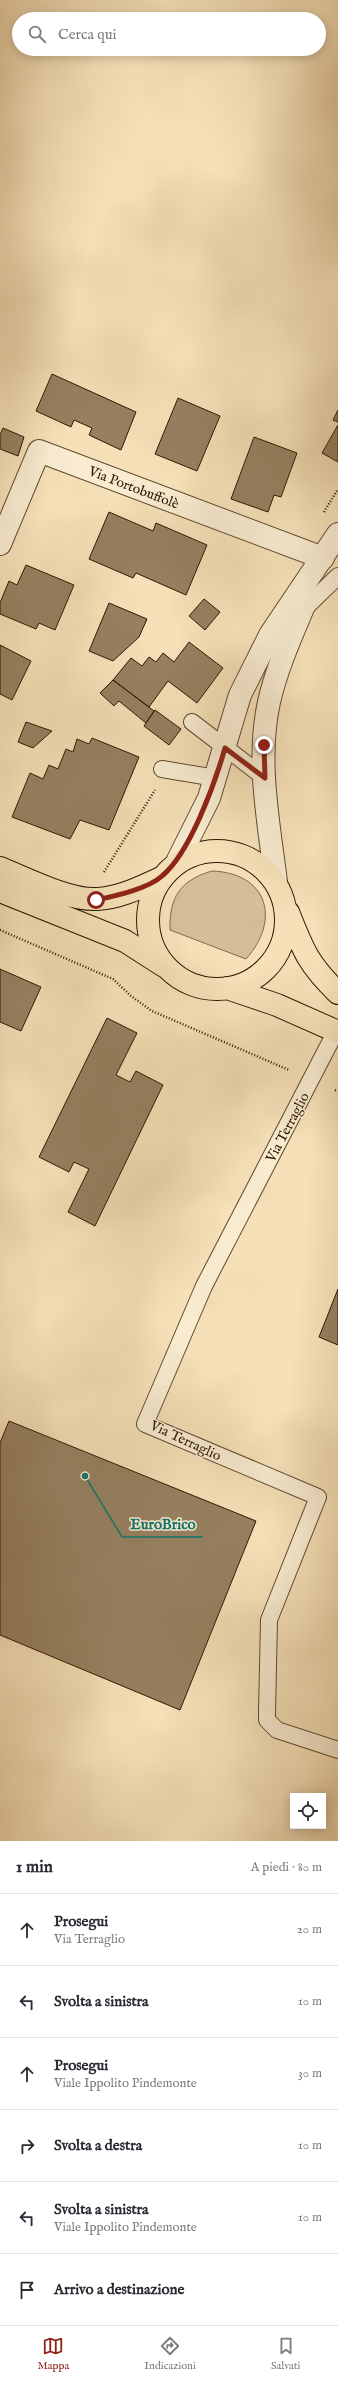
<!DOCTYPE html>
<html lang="it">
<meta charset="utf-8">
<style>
body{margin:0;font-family:"IM FELL English",serif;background:#f7f7f7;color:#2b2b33}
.controls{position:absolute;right:12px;bottom:12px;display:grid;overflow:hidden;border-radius:0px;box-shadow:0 2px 10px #0003}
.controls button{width:36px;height:36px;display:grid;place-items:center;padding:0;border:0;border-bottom:1px solid #e1e1e2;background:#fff;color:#2b2b33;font:20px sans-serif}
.stop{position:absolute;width:12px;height:12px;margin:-9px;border:3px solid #8f2418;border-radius:50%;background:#fff}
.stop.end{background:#8f2418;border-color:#fff;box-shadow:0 1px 4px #0008}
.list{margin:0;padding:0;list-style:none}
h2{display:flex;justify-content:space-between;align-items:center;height:52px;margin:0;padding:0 16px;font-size:17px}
h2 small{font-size:13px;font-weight:400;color:#7c7c81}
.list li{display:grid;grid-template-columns:26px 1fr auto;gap:12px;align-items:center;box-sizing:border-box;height:72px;padding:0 16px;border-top:1px solid #e1e1e2}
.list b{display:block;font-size:15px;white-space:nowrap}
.list p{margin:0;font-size:13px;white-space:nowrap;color:#7c7c81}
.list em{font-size:13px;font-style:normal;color:#7c7c81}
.icon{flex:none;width:22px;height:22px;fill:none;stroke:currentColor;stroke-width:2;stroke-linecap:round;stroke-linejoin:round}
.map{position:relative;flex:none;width:338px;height:1841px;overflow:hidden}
.search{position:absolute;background:#fff;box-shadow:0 2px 10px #0003;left:12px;right:12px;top:12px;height:44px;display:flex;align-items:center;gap:10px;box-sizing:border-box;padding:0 14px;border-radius:22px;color:#7c7c81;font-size:15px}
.sheet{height:484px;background:#fff}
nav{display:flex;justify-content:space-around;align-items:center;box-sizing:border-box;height:56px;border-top:1px solid #e1e1e2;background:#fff;font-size:11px;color:#7c7c81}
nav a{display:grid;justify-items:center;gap:2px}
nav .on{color:#8f2418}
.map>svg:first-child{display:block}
.green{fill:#d3be98;stroke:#816a4c}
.building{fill:#968060;stroke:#2f1701}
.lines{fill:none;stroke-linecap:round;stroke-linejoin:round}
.service-casing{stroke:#60492e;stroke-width:18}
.minor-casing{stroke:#60492e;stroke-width:24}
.tertiary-casing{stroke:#60492e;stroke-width:24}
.primary-casing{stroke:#2f1701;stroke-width:24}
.path{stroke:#2f1701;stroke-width:2.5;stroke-dasharray:1 2;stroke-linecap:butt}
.service{stroke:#f8ebd0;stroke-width:16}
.minor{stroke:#f8ebd0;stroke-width:22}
.tertiary{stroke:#f8ebd0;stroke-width:22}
.primary{stroke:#f5e0b7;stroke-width:22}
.route{stroke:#8f2418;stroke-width:5}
.labels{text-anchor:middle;stroke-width:3;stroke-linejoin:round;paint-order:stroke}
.street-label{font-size:14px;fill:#2f1701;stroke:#f8ebd0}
.leader{fill:none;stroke:#0f766e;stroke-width:1.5}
.callout-dot{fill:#0f766e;stroke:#f8ebd0;stroke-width:1.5}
.callout-label{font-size:15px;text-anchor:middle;font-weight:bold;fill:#0f766e;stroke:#f8ebd0;stroke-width:3;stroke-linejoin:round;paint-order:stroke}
</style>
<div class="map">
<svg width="338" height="1841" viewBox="0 0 338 1841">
<rect width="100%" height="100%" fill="#f5e0b7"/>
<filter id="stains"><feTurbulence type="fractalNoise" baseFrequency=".005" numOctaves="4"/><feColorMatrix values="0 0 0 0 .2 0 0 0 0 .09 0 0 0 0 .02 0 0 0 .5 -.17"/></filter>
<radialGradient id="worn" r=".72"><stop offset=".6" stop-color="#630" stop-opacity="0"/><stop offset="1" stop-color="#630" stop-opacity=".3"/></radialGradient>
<!-- green -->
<path class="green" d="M 212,871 C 268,873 281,920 246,959 L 170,930 C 169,898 180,880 212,871 Z"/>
<!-- building -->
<path class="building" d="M 52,374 L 136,412 L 121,450 L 89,435 L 92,428 L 74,420 L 71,427 L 36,411 Z
M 178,398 L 220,416 L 197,471 L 155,454 Z
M 338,410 L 338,422 L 333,420 Z
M 338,425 L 338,462 L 322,453 Z
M 3,428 L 24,437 L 18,456 L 0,449 L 0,435 Z
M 254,437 L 297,453 L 281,497 L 274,495 L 268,512 L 231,499 Z
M 109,512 L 153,531 L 156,523 L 207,545 L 186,595 L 136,573 L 133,578 L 89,559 Z
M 26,565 L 74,585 L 55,630 L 39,623 L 36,629 L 0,614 L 0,603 L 9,581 L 17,585 Z
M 204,599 L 220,612 L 205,630 L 189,616 Z
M 109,603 L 147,619 L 139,637 L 113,661 L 89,651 Z
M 189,642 L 223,668 L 197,703 L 168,681 L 149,707 L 113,680 L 131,658 L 142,666 L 149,657 L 156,662 L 163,653 L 174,662 Z
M 0,645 L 31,661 L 12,700 L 0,694 Z
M 113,680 L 154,711 L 146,723 L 119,701 L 114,706 L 100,693 Z
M 155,710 L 181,729 L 169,745 L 144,726 Z
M 26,722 L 52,731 L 33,748 L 18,742 Z
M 92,738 L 139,757 L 109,830 L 80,820 L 70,839 L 12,817 L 30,773 L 43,779 L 49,765 L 58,769 L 66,749 L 73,752 L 77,739 L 89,744 Z
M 0,969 L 41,987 L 21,1031 L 0,1022 Z
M 107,1018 L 137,1033 L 116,1075 L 130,1082 L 136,1071 L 163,1085 L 95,1226 L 68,1212 L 89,1169 L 74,1162 L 69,1172 L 39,1157 Z
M 338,1289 L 338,1345 L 319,1337 Z
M 9,1421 L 256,1521 L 180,1710 L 0,1635 L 0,1443 Z"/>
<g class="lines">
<!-- service casing -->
<g class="service-casing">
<path id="service" d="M 303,610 L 338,576
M 192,722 L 265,778
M 162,769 L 216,778
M 336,1031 L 204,1286 L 145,1424 L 318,1497 L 269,1620 L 267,1713 L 267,1720 L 277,1730 L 338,1750"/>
</g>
<!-- minor casing -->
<g class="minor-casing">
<path id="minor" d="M 0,544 L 39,451 L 323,558"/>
</g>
<!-- tertiary casing -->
<g class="tertiary-casing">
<path id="tertiary" d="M 177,862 L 209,798 L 240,695 L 270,635 L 338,534
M 276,882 C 269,824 256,761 269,702 C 277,666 294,630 308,596"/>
</g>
<!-- primary casing -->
<g class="primary-casing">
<path id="primary" d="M148 920a69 69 0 1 1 138 0a69 69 0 1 1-138 0Z
M 0,868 C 25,878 70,901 97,899 C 120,898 141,887 161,878
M 0,891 L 125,941 L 164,966
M 288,912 C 303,950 308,964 338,993
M 227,988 L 277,1005 L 338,1032"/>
</g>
<!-- path -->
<path class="path" d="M 324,512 L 338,489
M 104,872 L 155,790
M 0,930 L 113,979 L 131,996 L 152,1011 L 289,1070
M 335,1090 L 338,1091"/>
<!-- service -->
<use href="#service" class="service"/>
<!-- minor -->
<use href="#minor" class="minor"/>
<!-- tertiary -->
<use href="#tertiary" class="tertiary"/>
<!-- primary -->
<use href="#primary" class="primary"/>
</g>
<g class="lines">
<!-- route -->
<path class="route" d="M 96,900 C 114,896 148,889 162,876 C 190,853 215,783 225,748 L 265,778 L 264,745"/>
</g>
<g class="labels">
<!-- street labels -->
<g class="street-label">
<text transform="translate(134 487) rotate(21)" y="5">Via Portobuffolè</text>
<text transform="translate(287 1127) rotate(-62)" y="5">Via Terraglio</text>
<text transform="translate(186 1440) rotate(25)" y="5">Via Terraglio</text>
</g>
</g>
<!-- callouts -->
<path class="leader" d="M85 1476L122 1537H203"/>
<circle class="callout-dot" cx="85" cy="1476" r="4"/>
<g class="callout-label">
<text x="163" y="1529">EuroBrico</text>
</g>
<rect width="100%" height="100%" filter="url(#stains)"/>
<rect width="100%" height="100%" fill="url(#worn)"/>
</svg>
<div class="controls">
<button><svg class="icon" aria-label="locate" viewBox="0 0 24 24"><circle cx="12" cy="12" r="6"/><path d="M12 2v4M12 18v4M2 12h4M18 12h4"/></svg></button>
</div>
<div class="stop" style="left:96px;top:900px"></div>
<div class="stop end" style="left:264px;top:745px"></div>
<div class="search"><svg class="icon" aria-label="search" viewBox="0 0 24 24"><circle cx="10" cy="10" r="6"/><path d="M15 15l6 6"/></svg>Cerca qui</div>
</div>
<section class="sheet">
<h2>1 min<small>A piedi · 80 m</small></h2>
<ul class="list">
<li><svg class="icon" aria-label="ahead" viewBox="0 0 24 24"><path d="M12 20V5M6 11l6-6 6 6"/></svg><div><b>Prosegui</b><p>Via Terraglio</p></div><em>20 m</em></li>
<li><svg class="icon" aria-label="left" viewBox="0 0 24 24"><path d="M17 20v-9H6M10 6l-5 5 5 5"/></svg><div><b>Svolta a sinistra</b></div><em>10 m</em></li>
<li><svg class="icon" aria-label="ahead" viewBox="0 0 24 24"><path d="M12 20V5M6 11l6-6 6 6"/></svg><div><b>Prosegui</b><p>Viale Ippolito Pindemonte</p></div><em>30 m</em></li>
<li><svg class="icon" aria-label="right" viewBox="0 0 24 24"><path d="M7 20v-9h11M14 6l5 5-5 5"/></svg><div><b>Svolta a destra</b></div><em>10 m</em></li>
<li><svg class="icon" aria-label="left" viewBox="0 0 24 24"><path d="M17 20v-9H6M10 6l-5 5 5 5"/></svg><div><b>Svolta a sinistra</b><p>Viale Ippolito Pindemonte</p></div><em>10 m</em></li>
<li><svg class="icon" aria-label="arrive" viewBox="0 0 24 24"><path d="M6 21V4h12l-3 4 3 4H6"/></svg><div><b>Arrivo a destinazione</b></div></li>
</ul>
</section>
<nav>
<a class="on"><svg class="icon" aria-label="map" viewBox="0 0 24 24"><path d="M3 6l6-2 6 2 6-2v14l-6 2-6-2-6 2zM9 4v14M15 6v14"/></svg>Mappa</a>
<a><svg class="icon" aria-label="directions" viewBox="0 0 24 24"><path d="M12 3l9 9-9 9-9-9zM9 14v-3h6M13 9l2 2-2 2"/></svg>Indicazioni</a>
<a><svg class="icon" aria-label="saved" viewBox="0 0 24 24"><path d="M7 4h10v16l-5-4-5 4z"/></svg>Salvati</a>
</nav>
